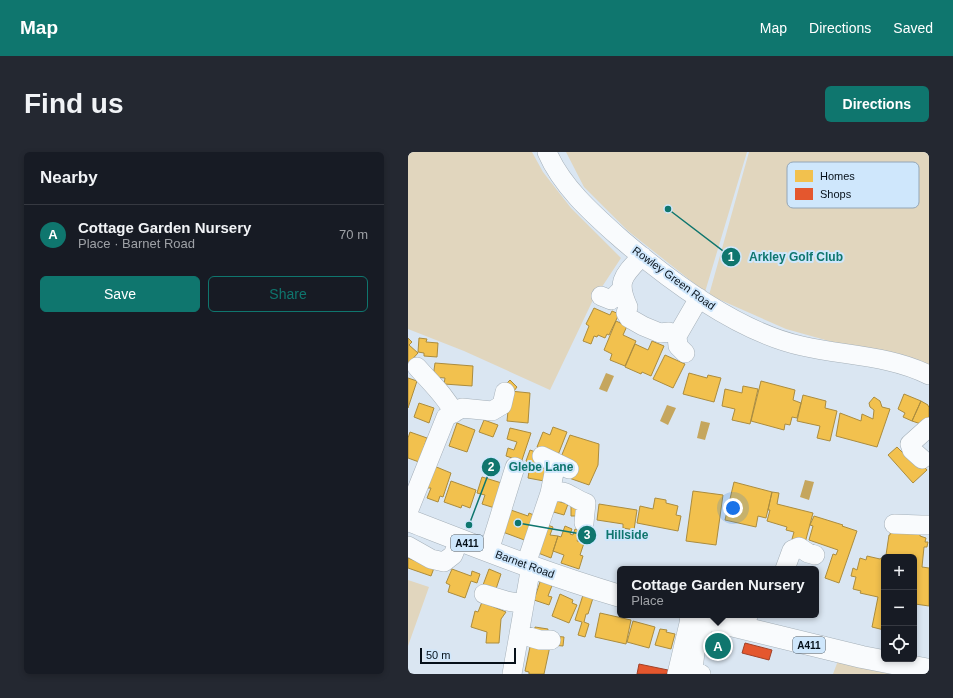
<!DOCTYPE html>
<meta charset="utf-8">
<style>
body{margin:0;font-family:Helvetica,sans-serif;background:#242831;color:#f1f3f6}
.controls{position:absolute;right:12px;bottom:12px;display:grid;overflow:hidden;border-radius:6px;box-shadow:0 2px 6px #0003}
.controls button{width:36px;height:36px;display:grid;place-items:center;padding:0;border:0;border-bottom:1px solid #363941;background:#171b24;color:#f1f3f6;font:20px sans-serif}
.scale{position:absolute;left:12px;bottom:10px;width:96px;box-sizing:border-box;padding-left:4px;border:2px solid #061019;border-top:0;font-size:11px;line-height:14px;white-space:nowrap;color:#061019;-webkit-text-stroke:3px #cfe7fc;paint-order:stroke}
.you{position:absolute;left:325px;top:356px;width:14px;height:14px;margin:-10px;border:3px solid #fff;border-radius:50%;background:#1a73e8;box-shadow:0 0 0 6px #1a73e833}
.badge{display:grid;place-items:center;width:26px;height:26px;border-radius:50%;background:#0f766e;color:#fff;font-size:13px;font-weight:700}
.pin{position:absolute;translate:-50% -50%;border:2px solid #fff;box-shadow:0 1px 4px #0006}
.popup{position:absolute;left:209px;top:414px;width:202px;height:52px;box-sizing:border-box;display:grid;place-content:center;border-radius:6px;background:#171b24;filter:drop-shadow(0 1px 3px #0005);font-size:13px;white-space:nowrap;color:#9ea1a6}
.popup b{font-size:15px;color:#f1f3f6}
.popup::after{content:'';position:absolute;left:50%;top:100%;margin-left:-8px;border:8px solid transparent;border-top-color:#171b24}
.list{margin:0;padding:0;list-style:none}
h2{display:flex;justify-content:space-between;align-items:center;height:52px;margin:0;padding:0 16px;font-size:17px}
h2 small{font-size:13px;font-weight:400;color:#9ea1a6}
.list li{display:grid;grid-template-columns:26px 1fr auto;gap:12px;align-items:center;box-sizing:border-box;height:60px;padding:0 16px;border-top:1px solid #363941}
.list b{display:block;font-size:15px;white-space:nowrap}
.list p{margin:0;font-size:13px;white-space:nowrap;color:#9ea1a6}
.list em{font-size:13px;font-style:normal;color:#9ea1a6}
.actions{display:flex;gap:8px;padding:12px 16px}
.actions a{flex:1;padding:9px 0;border:1px solid #0f766e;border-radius:6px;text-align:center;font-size:14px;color:#0f766e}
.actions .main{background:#0f766e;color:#fff}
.icon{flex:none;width:22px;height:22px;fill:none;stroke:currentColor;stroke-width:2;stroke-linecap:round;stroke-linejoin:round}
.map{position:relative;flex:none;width:521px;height:522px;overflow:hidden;border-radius:6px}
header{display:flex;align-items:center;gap:24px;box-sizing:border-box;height:56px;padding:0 20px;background:#0f766e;color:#fff}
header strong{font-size:19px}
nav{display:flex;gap:22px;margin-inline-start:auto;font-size:14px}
.intro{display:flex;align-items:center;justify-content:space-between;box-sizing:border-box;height:96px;padding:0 24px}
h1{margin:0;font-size:28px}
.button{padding:10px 18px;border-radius:6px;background:#0f766e;color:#fff;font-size:14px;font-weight:700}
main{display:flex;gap:24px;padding:0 24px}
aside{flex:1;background:#171b24;border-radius:6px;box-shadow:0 2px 6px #0003}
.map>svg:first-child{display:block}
.green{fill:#e1d6be}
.water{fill:#c5a65e}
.homes{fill:#f2c14e;stroke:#ab8c3e}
.shops{fill:#e4572e;stroke:#a14228}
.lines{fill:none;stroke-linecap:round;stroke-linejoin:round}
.minor-casing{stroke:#a5b0b9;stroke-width:20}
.major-casing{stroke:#a5b0b9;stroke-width:23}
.minor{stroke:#f9fbfd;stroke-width:19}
.major{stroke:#f9fbfd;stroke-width:22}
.labels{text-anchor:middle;stroke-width:4;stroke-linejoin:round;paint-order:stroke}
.shield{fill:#cfe7fc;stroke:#42505d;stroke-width:1}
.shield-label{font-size:10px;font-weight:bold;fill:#061019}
.street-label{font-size:11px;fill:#061019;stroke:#cfe7fc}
.key{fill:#cfe7fc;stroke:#93a6b8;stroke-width:1}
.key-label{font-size:11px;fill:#061019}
.leader{fill:none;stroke:#0f766e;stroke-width:1.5}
.callout-dot{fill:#0f766e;stroke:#cfe7fc;stroke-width:1.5}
.mark-label{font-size:12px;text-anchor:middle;font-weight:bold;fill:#fff}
.callout-label{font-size:12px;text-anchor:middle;font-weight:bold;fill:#0f766e;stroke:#cfe7fc;stroke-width:4;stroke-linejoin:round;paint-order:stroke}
</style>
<header>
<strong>Map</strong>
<nav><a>Map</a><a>Directions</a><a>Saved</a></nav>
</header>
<div class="intro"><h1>Find us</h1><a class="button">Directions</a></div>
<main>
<aside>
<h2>Nearby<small></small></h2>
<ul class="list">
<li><span class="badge">A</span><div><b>Cottage Garden Nursery</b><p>Place · Barnet Road</p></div><em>70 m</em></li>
</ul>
<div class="actions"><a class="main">Save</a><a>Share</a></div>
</aside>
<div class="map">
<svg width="521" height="522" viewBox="0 0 521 522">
<rect width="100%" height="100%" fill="#dae6f2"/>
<!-- green -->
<path class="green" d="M 0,0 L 124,0 L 135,20 L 163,56 L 213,106 L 184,150 L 142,238 L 56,199 L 0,177 Z
M 158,0 L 339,0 L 297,140 L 220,79 L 176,35 Z
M 341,0 L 521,0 L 521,217 L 378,177 L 301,143 Z
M 0,428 L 21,435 L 0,494 Z
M 431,506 L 506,522 L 425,522 Z"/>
<!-- water -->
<path class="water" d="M 198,221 L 206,224 L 199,240 L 191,237 Z
M 259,253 L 268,256 L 260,273 L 252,269 Z
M 293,269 L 302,271 L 297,288 L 289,286 Z
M 397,328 L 406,330 L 401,348 L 392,345 Z"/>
<!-- homes -->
<path class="homes" d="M 186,156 L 202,163 L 204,159 L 211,162 L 201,183 L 199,182 L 197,186 L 190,183 L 189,185 L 186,184 L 183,192 L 175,189 L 181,174 L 178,172 Z
M 208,169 L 219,174 L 215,183 L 228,189 L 217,214 L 202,208 L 204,202 L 196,198 Z
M 0,186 L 4,190 L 1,193 L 10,201 L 0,212 Z
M 11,186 L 19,187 L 18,190 L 30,191 L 29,205 L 16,204 L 16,201 L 10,200 Z
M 244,189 L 256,194 L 243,224 L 234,220 L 233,222 L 217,215 L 227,192 L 240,198 Z
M 257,203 L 277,212 L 265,236 L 245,227 Z
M 27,211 L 65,214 L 64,234 L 36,232 L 37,226 L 25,225 Z
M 281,221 L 299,226 L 300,223 L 313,226 L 306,250 L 275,242 Z
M 0,226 L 9,229 L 0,256 Z
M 102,228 L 109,235 L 106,239 L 99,231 Z
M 353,229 L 387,238 L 385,248 L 393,251 L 389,266 L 384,265 L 382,273 L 377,272 L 376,278 L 343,269 Z
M 335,234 L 350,237 L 342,272 L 324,268 L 327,257 L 314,254 L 317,237 L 334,241 Z
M 102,239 L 122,241 L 120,271 L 99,269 Z
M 496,242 L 513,249 L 504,269 L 495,265 L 497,261 L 490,257 Z
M 395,243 L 418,249 L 417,256 L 429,259 L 422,289 L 409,286 L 412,274 L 389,269 Z
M 466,245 L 472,249 L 474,255 L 482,257 L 469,295 L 428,284 L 432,261 L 453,269 L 454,262 L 465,267 L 466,258 L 462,255 L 461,251 Z
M 513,249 L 520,253 L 520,254 L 521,255 L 521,267 L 513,272 L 504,269 Z
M 11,251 L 26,256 L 21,271 L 6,265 Z
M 76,268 L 90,273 L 85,285 L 71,280 Z
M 49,271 L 67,278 L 59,300 L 41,294 Z
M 145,275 L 159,280 L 150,303 L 129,295 L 135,280 L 142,283 Z
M 102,276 L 123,281 L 112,314 L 103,312 L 104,306 L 98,304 L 100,296 L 106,298 L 109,290 L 99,287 Z
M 2,280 L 19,286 L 11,310 L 0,306 L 0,286 Z
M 162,283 L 191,292 L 190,313 L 181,333 L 161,326 L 153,305 Z
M 489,295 L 498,304 L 511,309 L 519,318 L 505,331 L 480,303 Z
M 122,298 L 133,302 L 129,313 L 118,309 Z
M 122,313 L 138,317 L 136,329 L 120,326 Z
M 26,314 L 43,321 L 35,345 L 32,344 L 30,350 L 19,346 L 23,336 L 19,336 Z
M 74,325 L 97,332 L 90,357 L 74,352 L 77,343 L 69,341 Z
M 43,329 L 68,338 L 62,356 L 54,353 L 53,356 L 36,350 Z
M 326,330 L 364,340 L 358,366 L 350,364 L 348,375 L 317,368 Z
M 285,339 L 315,343 L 308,393 L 278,389 Z
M 364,340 L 371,341 L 369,352 L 405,361 L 397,391 L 384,387 L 386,380 L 378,378 L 379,375 L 359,369 L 362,358 L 360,358 Z
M 247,346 L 258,348 L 258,351 L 270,354 L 268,363 L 273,364 L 270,379 L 229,371 L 232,354 L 245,357 Z
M 145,348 L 160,352 L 156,363 L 142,359 Z
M 163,350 L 170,350 L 169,364 L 163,364 Z
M 191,352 L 229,358 L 226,378 L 215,376 L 215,372 L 189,368 Z
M 100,357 L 120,364 L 121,361 L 128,364 L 119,389 L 92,379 Z
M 406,364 L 435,373 L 434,374 L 449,379 L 431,431 L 417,426 L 425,402 L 428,403 L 430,398 L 401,388 L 405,374 L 402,373 Z
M 134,371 L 145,375 L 142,383 L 150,384 L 143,406 L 125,399 Z
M 157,374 L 164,377 L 162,382 L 165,383 L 167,377 L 173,379 L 169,389 L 176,391 L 172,403 L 175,404 L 171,417 L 153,411 L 156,403 L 145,399 L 150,384 L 153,385 Z
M 176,374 L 182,375 L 180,388 L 174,387 Z
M 483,376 L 512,381 L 512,384 L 518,386 L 517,390 L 520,390 L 519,395 L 516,395 L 514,415 L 521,416 L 521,454 L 507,452 L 506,456 L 506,405 L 476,405 L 476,478 L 464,475 L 470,445 L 452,441 L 453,439 L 445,437 L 448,425 L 443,424 L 445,416 L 449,418 L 452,406 L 458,408 L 459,404 L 472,407 L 478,403 L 481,383 L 482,383 Z
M 0,406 L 26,416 L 23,424 L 0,416 Z
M 44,417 L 63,424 L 64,419 L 72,422 L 69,431 L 63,429 L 57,446 L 40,440 L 42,433 L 38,431 Z
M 81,417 L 93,422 L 88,437 L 75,433 Z
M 133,427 L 145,431 L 140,444 L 144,445 L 141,453 L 126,448 Z
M 152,442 L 165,448 L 164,451 L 169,453 L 161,471 L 144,464 Z
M 175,443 L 185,446 L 180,462 L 178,462 L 176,470 L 181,472 L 177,485 L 170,483 L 174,470 L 167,468 Z
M 74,450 L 98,460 L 93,467 L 91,491 L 78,491 L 79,480 L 63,475 L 67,459 L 70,460 Z
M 192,461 L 223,468 L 218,492 L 187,485 Z
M 225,469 L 247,475 L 241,496 L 219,490 Z
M 127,475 L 140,477 L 139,486 L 126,484 Z
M 252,477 L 259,478 L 258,480 L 267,482 L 263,497 L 247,493 Z
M 145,484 L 156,485 L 155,494 L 144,493 Z
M 123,490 L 142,494 L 136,522 L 121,522 L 121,520 L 117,519 Z"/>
<!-- shops -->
<path class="shops" d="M 306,484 L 317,487 L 311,505 L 304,502 L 306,494 L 302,493 Z
M 337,491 L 364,498 L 361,508 L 334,501 Z
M 231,512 L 260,518 L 259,522 L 229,522 Z"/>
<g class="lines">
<!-- minor casing -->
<g class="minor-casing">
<path id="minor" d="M 139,0 C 154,35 185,62 213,87 C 262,129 330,180 394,194 C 437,204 481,203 521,223
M 234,104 C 215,124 208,129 220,155 L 218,161 L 221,166 L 235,174 L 252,181 L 261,180 L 269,184
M 193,144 L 203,148 L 214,137
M 277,201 L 270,194 L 269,184 L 291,146
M 9,215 C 22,230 37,243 46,261
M 134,304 L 161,317
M 514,307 L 504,298 L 502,292 L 521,275
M 142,341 C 160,336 162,346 178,351 L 176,371
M 0,360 L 38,265 L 54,256 L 84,259 L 94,253 L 97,240
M 486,372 L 513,373 L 521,373
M 0,394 L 23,407 L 36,410 L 45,403 L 51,388
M 81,399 L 107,315
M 118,412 L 142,341 L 148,311
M 377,417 L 384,398 L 391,395 L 400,401 L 407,403
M 76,442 L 99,449 L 116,452
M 337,477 L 340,463
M 111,482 L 132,488 L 143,488
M 104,522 L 123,414
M 269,522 L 283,463
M 293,522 L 285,518 L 287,500 L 297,467"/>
</g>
<!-- major casing -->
<g class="major-casing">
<path id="major" d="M 0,368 C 70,395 140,423 212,444
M 282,463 L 454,505 L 521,518"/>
</g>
<!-- minor -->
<use href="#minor" class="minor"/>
<!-- major -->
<use href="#major" class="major"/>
</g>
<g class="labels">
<!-- shield labels -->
<g class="shield">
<rect x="43" y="383" width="32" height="16" rx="3"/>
<rect x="385" y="485" width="32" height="16" rx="3"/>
</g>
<g class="shield-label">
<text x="59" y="395">A411</text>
<text x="401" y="497">A411</text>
</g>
<!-- street labels -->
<g class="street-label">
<text transform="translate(266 126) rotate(36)" y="4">Rowley Green Road</text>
<text transform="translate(117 412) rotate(20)" y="4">Barnet Road</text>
</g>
</g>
<!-- legend -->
<rect x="379" y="10" width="132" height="46" rx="6" class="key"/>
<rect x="387" y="18" width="18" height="12" fill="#f2c14e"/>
<rect x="387" y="36" width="18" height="12" fill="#e4572e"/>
<g class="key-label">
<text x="412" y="28">Homes</text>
<text x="412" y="46">Shops</text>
</g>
<!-- callouts -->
<path class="leader" d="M260 57L323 105M61 373L83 315M110 371L179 383"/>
<g class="callout-dot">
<circle cx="260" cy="57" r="4"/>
<circle cx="61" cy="373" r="4"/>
<circle cx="110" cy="371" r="4"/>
<circle cx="323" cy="105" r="10"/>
<circle cx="83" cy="315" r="10"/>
<circle cx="179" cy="383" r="10"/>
</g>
<g class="mark-label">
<text x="323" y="109">1</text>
<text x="83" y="319">2</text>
<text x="179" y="387">3</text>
</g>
<g class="callout-label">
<text x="388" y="109">Arkley Golf Club</text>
<text x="133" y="319">Glebe Lane</text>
<text x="219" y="387">Hillside</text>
</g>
</svg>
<div class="controls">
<button>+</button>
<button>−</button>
<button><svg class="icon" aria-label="locate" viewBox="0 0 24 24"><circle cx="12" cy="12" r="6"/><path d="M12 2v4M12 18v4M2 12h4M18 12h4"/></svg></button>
</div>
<div class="scale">50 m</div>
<div class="you"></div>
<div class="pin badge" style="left:310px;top:494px">A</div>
<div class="popup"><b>Cottage Garden Nursery</b>Place</div>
</div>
</main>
